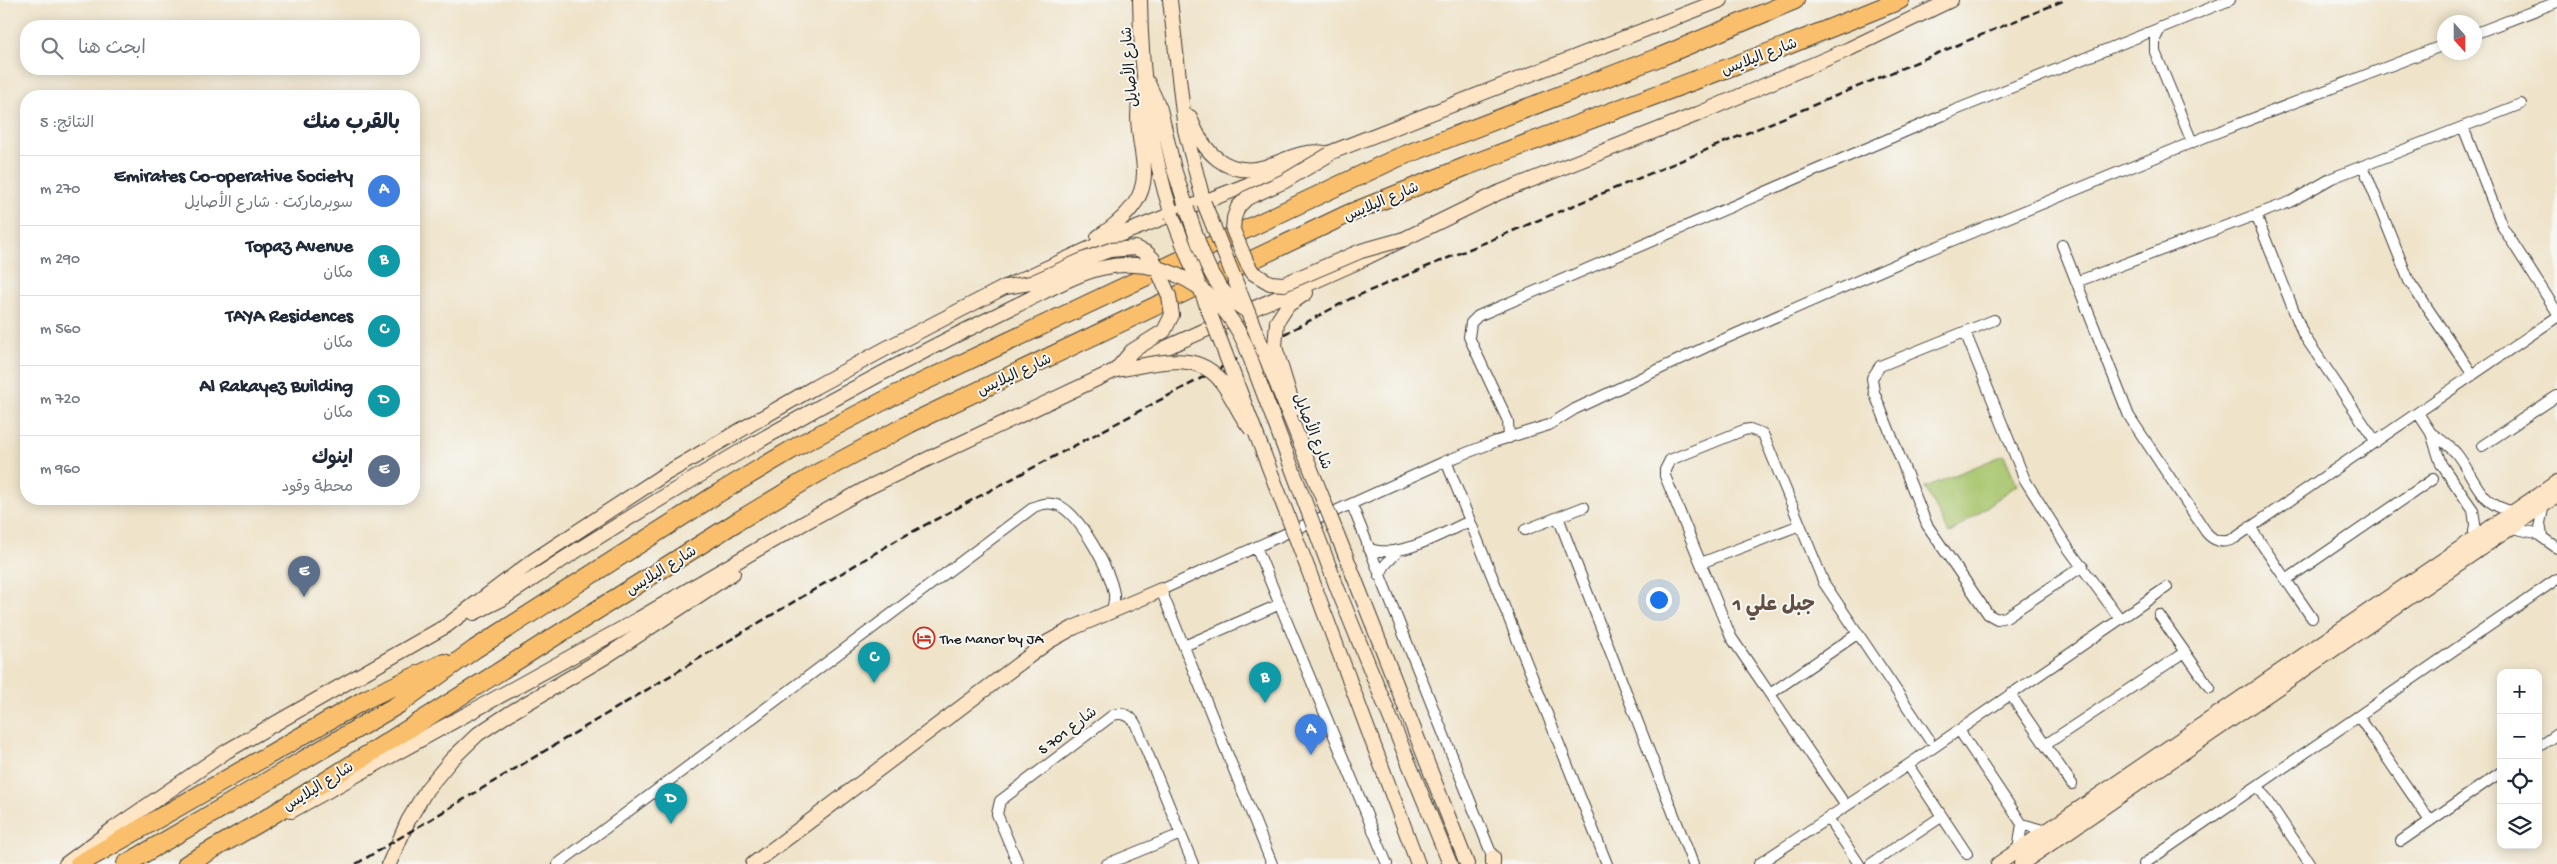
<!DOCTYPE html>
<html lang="ar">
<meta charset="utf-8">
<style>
body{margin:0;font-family:"Gochi Hand","Playpen Sans Arabic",sans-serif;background:#f2f2f3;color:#1f2937;direction:rtl}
.controls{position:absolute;right:15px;bottom:15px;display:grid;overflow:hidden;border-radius:10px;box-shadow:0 2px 12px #0003}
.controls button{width:45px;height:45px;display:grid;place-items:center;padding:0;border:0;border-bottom:1px solid #e0e1e3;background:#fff;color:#1f2937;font:25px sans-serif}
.compass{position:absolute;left:2437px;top:15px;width:45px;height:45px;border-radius:50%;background:#fff;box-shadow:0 2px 12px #0003;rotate:159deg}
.you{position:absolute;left:1658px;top:599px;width:18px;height:18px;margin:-12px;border:4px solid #fff;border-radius:50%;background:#1a73e8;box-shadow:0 0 0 8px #1a73e833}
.badge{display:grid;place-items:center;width:32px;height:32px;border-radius:50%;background:#c8321e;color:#fff;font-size:16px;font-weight:700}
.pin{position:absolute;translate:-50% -41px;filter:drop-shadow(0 1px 2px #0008)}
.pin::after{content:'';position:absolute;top:26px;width:18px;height:15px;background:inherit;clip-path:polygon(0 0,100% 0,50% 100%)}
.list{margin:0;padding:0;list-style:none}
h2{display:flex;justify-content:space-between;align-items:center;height:65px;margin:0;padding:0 20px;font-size:21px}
h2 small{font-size:16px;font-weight:400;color:#747a83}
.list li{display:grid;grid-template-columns:32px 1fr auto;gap:15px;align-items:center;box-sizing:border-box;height:70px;padding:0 20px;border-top:1px solid #e0e1e3}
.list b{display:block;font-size:19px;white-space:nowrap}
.list p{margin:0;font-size:16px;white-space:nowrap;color:#747a83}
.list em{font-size:16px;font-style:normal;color:#747a83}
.icon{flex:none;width:28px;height:28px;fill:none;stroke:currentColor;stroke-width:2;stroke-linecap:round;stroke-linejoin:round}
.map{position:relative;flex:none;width:2557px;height:864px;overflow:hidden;direction:ltr}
.search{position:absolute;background:#fff;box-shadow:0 2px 12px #0003;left:20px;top:20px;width:400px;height:55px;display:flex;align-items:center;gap:12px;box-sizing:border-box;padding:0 18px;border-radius:20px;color:#747a83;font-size:19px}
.panel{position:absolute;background:#fff;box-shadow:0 2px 12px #0003;left:20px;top:90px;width:400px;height:415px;border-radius:20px;direction:rtl}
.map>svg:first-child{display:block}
.green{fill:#a7c56c;stroke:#627044}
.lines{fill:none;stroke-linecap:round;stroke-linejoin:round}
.street-casing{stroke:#3c3a36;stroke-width:12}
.secondary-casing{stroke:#3c3a36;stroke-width:16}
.highway-casing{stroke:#3c3a36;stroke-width:20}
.street{stroke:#fff;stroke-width:10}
.secondary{stroke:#fde5c5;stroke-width:14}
.highway{stroke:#f9bf6d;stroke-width:18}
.rail{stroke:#1c1c1c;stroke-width:2.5;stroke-dasharray:8 4;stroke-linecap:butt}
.secondary-bridge-casing{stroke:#3c3a36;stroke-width:16;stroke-linecap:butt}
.secondary-bridge{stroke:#fde5c5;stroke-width:14}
.labels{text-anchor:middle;stroke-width:4;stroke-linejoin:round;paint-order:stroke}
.street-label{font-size:15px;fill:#1c1c1c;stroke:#f6f6f2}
.poi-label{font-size:15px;fill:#1c1c1c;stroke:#f6f6f2;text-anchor:start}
.district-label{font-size:20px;font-weight:bold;fill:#624e45;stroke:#f6f6f2}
</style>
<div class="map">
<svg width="2557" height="864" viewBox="0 0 2557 864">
<rect width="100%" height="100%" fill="#f6f6f2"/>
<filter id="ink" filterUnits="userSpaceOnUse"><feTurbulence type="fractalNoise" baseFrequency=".02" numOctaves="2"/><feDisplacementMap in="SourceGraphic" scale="10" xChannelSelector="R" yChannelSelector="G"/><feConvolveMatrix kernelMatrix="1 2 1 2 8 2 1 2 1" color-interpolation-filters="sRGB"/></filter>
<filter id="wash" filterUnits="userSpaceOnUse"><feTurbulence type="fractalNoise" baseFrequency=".0096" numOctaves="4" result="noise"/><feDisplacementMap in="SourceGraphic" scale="20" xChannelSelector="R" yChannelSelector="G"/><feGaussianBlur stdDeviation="1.12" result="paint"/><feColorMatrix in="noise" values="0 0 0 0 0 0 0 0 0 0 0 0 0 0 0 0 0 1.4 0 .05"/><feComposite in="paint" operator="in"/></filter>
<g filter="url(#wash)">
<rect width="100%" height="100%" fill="#efe3c9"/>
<!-- green -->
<path class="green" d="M 2004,455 L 2017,485 L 1949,534 L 1925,487 Z"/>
</g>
<g filter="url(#ink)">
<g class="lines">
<!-- street casing -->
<g class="street-casing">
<path id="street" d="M 2161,27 L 2155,39 L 2155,52 L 2192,142
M 2474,34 L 2557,2
M 2463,127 L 2502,226 L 2557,312
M 2363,166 L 2409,281 L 2473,375
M 2256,215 L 2303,334 L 2376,442
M 2062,245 L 2129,416 L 2206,532 C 2214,542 2224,544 2235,538 L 2557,317
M 2076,282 L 2290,202 L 2332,178 L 2521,104
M 1994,320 L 1880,366 L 1872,378 L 1874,392 L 1927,525 L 1988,614 L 1997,619 L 2006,617 L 2083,566
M 1965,332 L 2025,480 L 2068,548 L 2120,619
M 2418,413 L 2431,433 L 2441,464 L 2473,510 L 2475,524 L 2473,539
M 2431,433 C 2440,439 2449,445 2456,453 C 2475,476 2478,506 2513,511
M 1509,438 L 1508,421 L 1469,337 L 1471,323 L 1478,316 L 1953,111 L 2230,0
M 2482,446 L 2557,396
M 1446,461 L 1607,864
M 1352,505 L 1495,863
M 1558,517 L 1693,864
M 2250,527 L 2312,618
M 2512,528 L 2536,533 L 2557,548
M 1525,530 L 1584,507
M 2542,536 L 2540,523 L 2544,505
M 1256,547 L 1387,864
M 1368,548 C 1398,561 1442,533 1470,521
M 1701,563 L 1800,525
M 1379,576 L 1385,565 L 1397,552
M 2286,580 L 2433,479
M 2159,615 L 2210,688
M 1184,646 L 1278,605
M 1770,694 L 1857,634
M 2010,694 L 2072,784
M 2359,717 L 2430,821
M 1959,730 L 2022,824 L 2046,831
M 2045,745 L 2185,652
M 2538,747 L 2557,734
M 1908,765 L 1967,854
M 2258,786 L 2310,864
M 1846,806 L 1731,637 L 1665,476 L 1665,470 L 1670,460 L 1744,430 L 1750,429 L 1763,434 L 1824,583 L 1929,739
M 1828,818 L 1859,864
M 2401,841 L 2501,772
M 2018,850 L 2022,824
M 558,864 L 1034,507 C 1042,503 1051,502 1060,506 C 1081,517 1110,570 1114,594 C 1115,601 1113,606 1111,613
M 1018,864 L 997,814 L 1000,801 L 1113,715 C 1123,712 1131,715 1136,725 L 1193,864
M 1107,864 L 1181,834
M 1272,864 L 1161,590 L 1446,461 L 1497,441 L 1549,425 L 1575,409 L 1706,347 L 1924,252 L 2205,137 L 2444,45
M 1759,864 L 1908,765 L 2167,587
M 1871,864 L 1941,817
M 2144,864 L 2557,579"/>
</g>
<!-- secondary casing -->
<g class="secondary-casing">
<path id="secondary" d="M 1140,0 C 1141,72 1149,146 1172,215
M 1170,0 L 1185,130 L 1204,203
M 1148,83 L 1160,109 L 1174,169 L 1187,209
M 1190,117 C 1202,151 1226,178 1265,167 C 1285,161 1303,149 1325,153
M 1098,237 C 1178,184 1126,156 1141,88
M 1277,322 L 1288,305 L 1306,293
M 1345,554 L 1467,864
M 1308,569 L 1418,864
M 474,613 L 502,599 C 667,490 837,392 1015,306
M 291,811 L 625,627 L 770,542 L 867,488 L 936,455 L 1116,370 L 1353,264 L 1498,193 L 1698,114 L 1849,49 L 1951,0
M 1493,857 L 1493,864
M 66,864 L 113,829 L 227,751 L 446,626 L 534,560 L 665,474 L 815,387 L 887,348 L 1005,287 L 1119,235 L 1721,0
M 389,864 L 408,821 L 427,789 L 451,760 L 478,734 L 510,713 L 605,657 L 733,573
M 753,864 L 1048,642 L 1073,628 L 1161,590
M 1998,864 L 2557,482
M 2021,864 L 2557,496"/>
</g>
<!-- highway casing -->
<g class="highway-casing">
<path id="highway" d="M 79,864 L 366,699 L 444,663
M 126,864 L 399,704 L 475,649 L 717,494 L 803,443 L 893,396 L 1397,158 L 1662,56 L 1795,0
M 187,864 L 264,820 L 738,521 L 818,473 L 909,424 L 1348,214 L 1467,166 L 1786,46 L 1900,0"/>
</g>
<!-- street -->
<use href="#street" class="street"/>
<!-- secondary -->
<use href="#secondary" class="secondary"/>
<!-- highway -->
<use href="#highway" class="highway"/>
<!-- rail -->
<path class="rail" d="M 356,864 L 897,540 L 1350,299 L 2065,0"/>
<!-- secondary-bridge casing -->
<g class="secondary-bridge-casing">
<path id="secondary-bridge" d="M 1330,154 L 1285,181 L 1247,198 L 1238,207 L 1234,218 L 1233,230 L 1247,263 L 1253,273 L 1270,283 L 1284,284 L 1361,251 L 1404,239
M 1204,203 L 1345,554
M 1187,209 C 1201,248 1209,290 1247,311
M 1172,215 L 1308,569
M 1005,287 L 1031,283 L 1085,259 L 1110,250 L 1135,248 L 1147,253 L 1153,259 L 1169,296 L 1172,315 L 1164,331 L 1132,351 L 1116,370
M 1015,306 C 1043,293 1072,275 1102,268 C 1163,254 1220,289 1245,344 L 1338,590 L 1450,864
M 1277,322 L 1275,347 L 1294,409
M 1116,370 C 1152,365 1198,347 1223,384 C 1234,399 1239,415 1251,429"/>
</g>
<!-- secondary-bridge -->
<use href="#secondary-bridge" class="secondary-bridge"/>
</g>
</g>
<!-- icons -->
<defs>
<g id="hotel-ring" transform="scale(1.125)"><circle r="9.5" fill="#f6f6f2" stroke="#c8321e" stroke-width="1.5"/><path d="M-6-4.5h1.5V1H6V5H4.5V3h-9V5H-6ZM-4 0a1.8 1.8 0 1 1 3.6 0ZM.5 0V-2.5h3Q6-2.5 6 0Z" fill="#c8321e"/></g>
</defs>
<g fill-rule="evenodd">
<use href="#hotel-ring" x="924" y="638"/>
</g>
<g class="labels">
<!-- street labels -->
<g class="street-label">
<text transform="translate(1759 56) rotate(-21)" y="5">شارع اليلايس</text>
<text transform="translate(1129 67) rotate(-95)" y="5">شارع الأصايل</text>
<text transform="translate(1381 201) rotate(-23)" y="5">شارع اليلايس</text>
<text transform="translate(1014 374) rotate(-25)" y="5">شارع اليلايس</text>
<text transform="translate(1313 431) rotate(68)" y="5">شارع الأصايل</text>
<text transform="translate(661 570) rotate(-32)" y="5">شارع اليلايس</text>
<text transform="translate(1067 730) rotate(-37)" y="5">S 701 شارع</text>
<text transform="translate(318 786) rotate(-32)" y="5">شارع اليلايس</text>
</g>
<!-- poi labels -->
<g class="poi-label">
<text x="940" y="643">The Manor by JA</text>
</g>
<!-- district labels -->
<g class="district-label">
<text x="1774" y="610">جبل علي 1</text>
</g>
</g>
</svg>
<div class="controls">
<button>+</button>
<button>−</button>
<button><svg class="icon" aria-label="locate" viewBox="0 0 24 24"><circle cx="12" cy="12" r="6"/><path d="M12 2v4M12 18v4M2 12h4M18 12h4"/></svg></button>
<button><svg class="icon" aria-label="layers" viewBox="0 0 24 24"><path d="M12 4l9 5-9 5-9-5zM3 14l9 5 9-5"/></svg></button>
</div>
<svg class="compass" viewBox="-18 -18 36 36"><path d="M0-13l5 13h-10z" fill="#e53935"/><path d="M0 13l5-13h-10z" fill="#747a83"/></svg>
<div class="you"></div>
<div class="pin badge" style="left:1311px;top:755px;background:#3f7fe0">A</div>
<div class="pin badge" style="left:1265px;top:703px;background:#0f9aa8">B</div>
<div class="pin badge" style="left:874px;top:683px;background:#0f9aa8">C</div>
<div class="pin badge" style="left:671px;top:824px;background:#0f9aa8">D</div>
<div class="pin badge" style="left:304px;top:597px;background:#5c6f8a">E</div>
<div class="search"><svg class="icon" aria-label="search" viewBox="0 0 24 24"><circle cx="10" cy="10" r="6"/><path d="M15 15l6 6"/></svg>ابحث هنا</div>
<section class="panel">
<h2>بالقرب منك<small>النتائج: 5</small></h2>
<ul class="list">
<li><span class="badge" style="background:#3f7fe0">A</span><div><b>Emirates Co-operative Society</b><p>سوبرماركت · شارع الأصايل</p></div><em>270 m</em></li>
<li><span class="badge" style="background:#0f9aa8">B</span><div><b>Topaz Avenue</b><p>مكان</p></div><em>290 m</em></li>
<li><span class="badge" style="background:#0f9aa8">C</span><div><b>TAYA Residences</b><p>مكان</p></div><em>560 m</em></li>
<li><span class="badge" style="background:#0f9aa8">D</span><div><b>Al Rakayez Building</b><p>مكان</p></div><em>720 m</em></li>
<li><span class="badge" style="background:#5c6f8a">E</span><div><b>اينوك</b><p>محطة وقود</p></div><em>960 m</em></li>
</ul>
</section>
</div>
